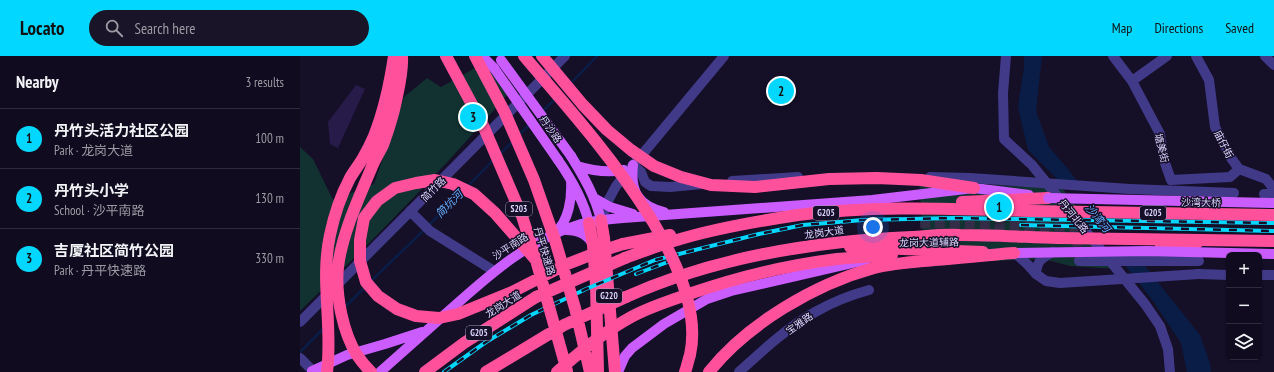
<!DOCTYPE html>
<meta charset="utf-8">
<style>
body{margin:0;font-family:"PT Sans Narrow","Noto Sans SC",sans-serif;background:#191427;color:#f1f3f6}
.controls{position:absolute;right:12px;bottom:12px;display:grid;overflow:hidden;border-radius:6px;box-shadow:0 1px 3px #0004}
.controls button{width:36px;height:36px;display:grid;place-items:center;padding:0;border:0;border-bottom:1px solid #302b3c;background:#100b1e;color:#f1f3f6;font:20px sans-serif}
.you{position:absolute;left:573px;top:171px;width:14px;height:14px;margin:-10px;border:3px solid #fff;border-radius:50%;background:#1a73e8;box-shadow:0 0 0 6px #1a73e833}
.badge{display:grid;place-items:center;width:26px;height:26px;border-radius:50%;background:#02d8ff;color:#111;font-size:13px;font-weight:700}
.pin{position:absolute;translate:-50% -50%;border:2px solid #fff;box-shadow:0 1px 4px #0006}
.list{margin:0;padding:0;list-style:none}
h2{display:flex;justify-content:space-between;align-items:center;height:52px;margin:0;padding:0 16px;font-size:17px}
h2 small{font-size:13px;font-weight:400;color:#9c9ba4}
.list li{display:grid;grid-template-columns:26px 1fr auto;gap:12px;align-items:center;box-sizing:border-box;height:60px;padding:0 16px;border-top:1px solid #302b3c}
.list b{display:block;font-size:15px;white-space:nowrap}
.list p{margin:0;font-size:13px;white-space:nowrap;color:#9c9ba4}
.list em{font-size:13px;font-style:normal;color:#9c9ba4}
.icon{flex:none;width:22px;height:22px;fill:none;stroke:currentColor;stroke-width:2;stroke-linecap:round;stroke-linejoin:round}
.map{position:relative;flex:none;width:974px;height:316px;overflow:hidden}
header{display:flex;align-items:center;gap:24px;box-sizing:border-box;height:56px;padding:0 20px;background:#02d8ff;color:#111}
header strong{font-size:19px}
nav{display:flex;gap:22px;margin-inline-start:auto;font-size:14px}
.search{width:280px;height:36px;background:#191427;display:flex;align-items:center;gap:10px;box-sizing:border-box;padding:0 14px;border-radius:22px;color:#9c9ba4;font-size:15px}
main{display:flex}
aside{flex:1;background:#100b1e}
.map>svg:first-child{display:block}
.green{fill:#123232}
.water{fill:#0a1d47}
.pier{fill:#150f28}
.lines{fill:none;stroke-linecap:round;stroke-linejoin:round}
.stream{stroke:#0a1d47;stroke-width:2.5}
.building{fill:#271b49}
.minor-tunnel{stroke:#332d48;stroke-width:10;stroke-dasharray:10 5;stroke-linecap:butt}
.minor{stroke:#413a88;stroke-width:10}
.major{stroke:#cb5dff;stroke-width:10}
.highway{stroke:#ff519b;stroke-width:12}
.rail-casing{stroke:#02d8ff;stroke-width:4}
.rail{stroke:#150f28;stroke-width:2.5;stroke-dasharray:8;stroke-linecap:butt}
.minor-bridge{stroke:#413a88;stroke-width:10}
.major-bridge{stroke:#cb5dff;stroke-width:10}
.highway-bridge{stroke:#ff519b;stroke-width:12}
.labels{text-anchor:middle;stroke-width:3;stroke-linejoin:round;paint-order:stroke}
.shield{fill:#150f28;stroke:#a19abe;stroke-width:1}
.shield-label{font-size:9px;font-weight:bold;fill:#ddd6ff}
.street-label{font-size:10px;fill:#ddd6ff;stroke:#150f28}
.water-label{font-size:11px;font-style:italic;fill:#64afff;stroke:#150f28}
</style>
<header>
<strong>Locato</strong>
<div class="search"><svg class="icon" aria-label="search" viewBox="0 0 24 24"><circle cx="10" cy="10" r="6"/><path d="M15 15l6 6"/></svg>Search here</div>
<nav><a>Map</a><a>Directions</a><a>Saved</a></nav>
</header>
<main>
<aside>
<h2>Nearby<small>3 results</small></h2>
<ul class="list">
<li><span class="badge">1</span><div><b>丹竹头活力社区公园</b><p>Park · 龙岗大道</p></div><em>100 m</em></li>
<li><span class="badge">2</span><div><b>丹竹头小学</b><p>School · 沙平南路</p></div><em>130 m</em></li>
<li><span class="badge">3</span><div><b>吉厦社区简竹公园</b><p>Park · 丹平快速路</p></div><em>330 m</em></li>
</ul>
</aside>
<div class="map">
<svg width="974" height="316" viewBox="0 0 974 316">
<rect width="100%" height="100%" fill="#150f28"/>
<!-- green -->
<path class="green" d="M 186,6 L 207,39 C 142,115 72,185 0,255 L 0,91 L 13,103 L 33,144 L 74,128 L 104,41 L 127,22 L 141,31 Z
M 619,125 L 772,133 L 784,169 L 817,213 L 770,210 L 744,203 L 625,208 Z"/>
<!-- water -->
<path class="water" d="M 724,0 L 742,0 L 736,55 L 749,91 L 767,112 L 900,279 L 910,307 L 911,316 L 887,316 L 881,287 L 853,245 L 760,126 L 728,94 L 718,51 L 724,11 Z"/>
<!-- pier -->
<path class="pier" d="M 758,127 L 782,128 L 846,209 L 822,208 Z"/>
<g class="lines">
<!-- stream -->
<path class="stream" d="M 270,28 L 297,0
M 242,56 L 255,43
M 219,79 L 230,68
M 199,99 L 213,85
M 167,131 L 194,103
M 129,169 L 162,136
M 70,226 L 125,173
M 44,252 L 65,231
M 0,296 L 24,272"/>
</g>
<!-- building -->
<path class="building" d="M 56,29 L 65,33 L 38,92 L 30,88 L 28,66 Z"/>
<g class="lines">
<!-- minor-tunnel -->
<path class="minor-tunnel" d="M 628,202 L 625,167 L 668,168 L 776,172 L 779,205"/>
<!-- minor -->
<path class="minor" d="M 706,0 L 703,37 L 704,83 L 732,109 L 845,248 L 860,270 L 868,293 L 870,316
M 813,0 L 832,25 L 860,78 L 864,104 L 871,124 L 930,121 L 939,113
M 896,0 L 909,24 L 915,71 L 931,102 L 939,113 L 966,123 L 973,132
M 965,0 L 974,9
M 832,25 L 867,0
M 333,109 L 341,116 L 345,126 L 351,130 L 370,131 L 402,128
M 630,121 L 670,122
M 432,125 L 498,121
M 830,133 L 934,137
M 964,138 L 974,138
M 110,155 L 130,175 L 194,215
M 301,164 L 309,143 L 316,130 L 424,0
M 714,197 C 723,203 729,209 736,218
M 779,205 L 899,205
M 736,218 C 737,205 741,202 753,196
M 899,218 L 929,219
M 959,219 L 974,219
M 0,266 L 265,0
M 0,302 L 10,312
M 439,316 C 463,294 489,270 517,255 C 533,246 551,239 569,234"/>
<!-- major -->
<path class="major" d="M 182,0 L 194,12
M 271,100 C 284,121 295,140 301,164
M 258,104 C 272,124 283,143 289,167
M 333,109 C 330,135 338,150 364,156
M 277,110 C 293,115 307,117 324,114
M 294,142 L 310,151 L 333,158
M 266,174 C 278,174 288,178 293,189
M 255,177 C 269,165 272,142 271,125
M 12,316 L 12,315 L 47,299 L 85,288 L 122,276
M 80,316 C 104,295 127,274 151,253 C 190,218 229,183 281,168 C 294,165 309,163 323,162 L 572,144 L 674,132 L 729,139
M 318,316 L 325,300 L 332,292 L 364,268 L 407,243 L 431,235 L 566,204"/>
<!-- highway -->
<path class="highway" d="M 662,146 L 748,142
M 301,164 L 304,182 L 315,316
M 289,167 L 293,189 L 296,229 L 298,316
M 323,188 L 370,179
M 550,191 L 683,196
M 860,193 L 897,187
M 325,202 C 342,196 359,189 377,184 C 416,172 458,165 498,159 C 576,149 654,153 732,155
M 326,241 C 413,202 516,185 612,181 C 628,180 644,178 660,179 C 693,179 725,181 757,182
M 125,316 L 164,287 L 236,241
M 186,316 L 249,278"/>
<!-- rail casing -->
<g class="rail-casing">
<path id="rail" d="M 721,169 L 974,175
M 336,218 L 373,204
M 144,316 L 186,286 L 231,259 L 286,233 L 355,204 L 459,178 L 503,169 L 563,164 L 654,162 L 974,167"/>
</g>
<!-- rail -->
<use href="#rail" class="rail"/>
<!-- minor-bridge -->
<path class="minor-bridge" d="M 670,122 L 830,133
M 736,218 L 746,225 L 760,227 L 899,218"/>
<!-- major-bridge -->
<path class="major-bridge" d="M 201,4 L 271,100
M 194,12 L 258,104
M 748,142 L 974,147
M 714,197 L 847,195 L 974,198"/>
<!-- highway-bridge -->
<path class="highway-bridge" d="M 146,0 L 182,67 L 222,160 L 236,204 L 267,315
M 175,0 L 205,57 L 234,124 L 255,184 L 275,252 L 290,316
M 224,0 C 280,67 411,205 390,299 C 388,305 387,311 385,316
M 242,0 L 283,49 L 307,74 L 331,94 L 354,110 L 381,121 L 411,129 L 455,131 L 529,123 L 577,122 L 621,124 L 674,132
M 732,155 L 974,159
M 757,182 L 974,185
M 236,204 L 195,157 L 174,138 L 153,128 L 135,124 L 116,127 L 95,132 L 77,145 L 64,162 L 60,184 L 60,205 L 66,226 L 78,240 L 97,253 L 116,260 L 139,262 L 158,258 L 212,236 L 265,209 L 301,195 L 323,188
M 236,241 L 325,202
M 250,278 L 264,269 L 326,241
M 27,316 C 33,271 20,224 30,179 C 34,160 41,139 50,122 C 54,115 59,109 63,102 C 67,95 71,87 74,80 C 84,55 90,27 94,0
M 71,316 C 66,311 61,305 57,299 C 43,277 35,238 38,211 C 42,178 58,144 71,113 C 74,105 79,97 83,89 C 88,75 93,60 96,45 C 99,31 103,15 102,0
M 257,316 C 281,295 305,275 333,260 C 352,250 372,244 392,237 C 439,221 488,209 537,203 C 555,201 574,200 592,199
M 409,316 C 447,268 515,228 574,212 C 594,207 614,206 635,204 C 661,202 687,199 714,197"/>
</g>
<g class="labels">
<!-- shield labels -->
<g class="shield">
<rect x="206" y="146" width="26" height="14" rx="3"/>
<rect x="513" y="150" width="26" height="14" rx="3"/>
<rect x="840" y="150" width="26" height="14" rx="3"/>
<rect x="296" y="233" width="26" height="14" rx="3"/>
<rect x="166" y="270" width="26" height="14" rx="3"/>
</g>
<g class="shield-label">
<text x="219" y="156">S203</text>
<text x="526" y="160">G205</text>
<text x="853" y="160">G205</text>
<text x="309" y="243">G220</text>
<text x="179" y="280">G205</text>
</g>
<!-- street labels -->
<g class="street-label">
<text transform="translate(251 73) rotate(55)" y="4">丹沙路</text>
<text transform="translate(924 88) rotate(63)" y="4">庙仔街</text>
<text transform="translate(862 92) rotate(76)" y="4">塘美街</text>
<text transform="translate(133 133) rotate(-45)" y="4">简竹路</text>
<text transform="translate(901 146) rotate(1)" y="4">沙湾大桥</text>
<text transform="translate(774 160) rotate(51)" y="4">丹河北路</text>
<text transform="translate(524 176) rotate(-8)" y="4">龙岗大道</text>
<text transform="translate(629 186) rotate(-1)" y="4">龙岗大道辅路</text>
<text transform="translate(210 190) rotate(-33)" y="4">沙平南路</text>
<text transform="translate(245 195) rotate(73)" y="4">丹平快速路</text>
<text transform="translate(203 248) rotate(-32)" y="4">龙岗大道</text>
<text transform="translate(499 267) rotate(-35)" y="4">宝雅路</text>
</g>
<!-- water labels -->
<g class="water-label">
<text transform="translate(149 148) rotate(-45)" y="4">简坑河</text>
<text transform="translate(798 162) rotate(51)" y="4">沙湾河</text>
</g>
</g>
</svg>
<div class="controls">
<button>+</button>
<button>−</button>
<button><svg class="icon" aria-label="layers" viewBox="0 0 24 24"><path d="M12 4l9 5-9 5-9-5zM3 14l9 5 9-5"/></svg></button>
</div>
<div class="you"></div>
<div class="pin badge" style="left:699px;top:151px">1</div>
<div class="pin badge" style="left:481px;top:35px">2</div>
<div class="pin badge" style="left:173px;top:61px">3</div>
</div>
</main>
